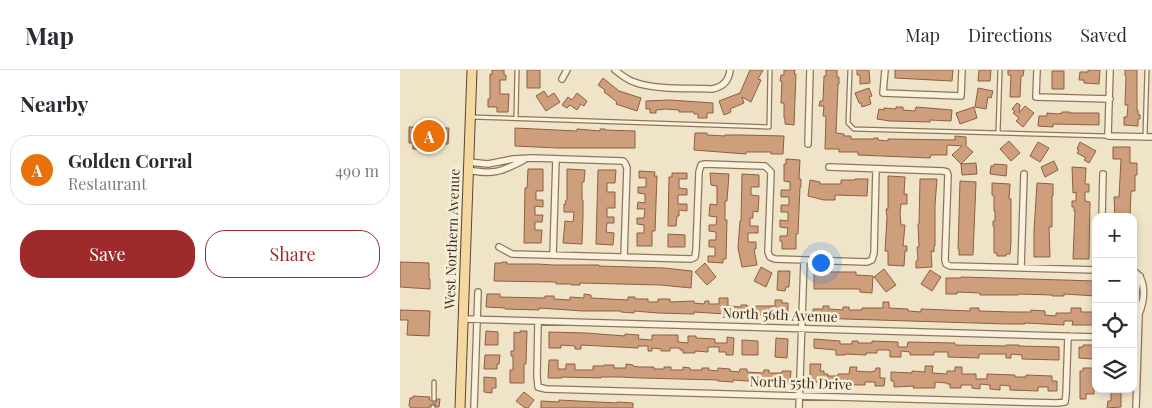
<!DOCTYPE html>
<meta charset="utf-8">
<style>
body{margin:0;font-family:"Playfair Display",serif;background:#f7f7f7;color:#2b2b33}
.controls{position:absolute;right:15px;bottom:15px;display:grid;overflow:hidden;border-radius:10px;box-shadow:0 2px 8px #0003}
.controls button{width:45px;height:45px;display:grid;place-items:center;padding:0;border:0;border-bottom:1px solid #e1e1e2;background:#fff;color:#2b2b33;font:25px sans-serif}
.you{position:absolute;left:420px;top:192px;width:18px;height:18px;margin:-12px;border:4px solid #fff;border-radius:50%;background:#1a73e8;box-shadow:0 0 0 8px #1a73e833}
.badge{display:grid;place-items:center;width:32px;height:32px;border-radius:50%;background:#9e2a2b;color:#fff;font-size:16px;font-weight:700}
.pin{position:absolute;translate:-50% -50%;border:2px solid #fff;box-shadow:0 1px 5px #0006}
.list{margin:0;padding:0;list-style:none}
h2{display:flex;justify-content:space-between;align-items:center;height:65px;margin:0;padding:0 20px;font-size:21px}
h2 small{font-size:16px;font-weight:400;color:#7c7c81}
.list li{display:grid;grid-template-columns:32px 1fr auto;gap:15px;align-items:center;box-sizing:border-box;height:70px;margin:0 10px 10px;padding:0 10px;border:1px solid #e1e1e2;border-radius:20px}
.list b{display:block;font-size:19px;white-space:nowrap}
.list p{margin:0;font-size:16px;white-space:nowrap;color:#7c7c81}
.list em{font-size:16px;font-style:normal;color:#7c7c81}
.actions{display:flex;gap:10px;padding:15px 20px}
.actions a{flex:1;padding:11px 0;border:1px solid #9e2a2b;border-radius:20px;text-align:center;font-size:18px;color:#9e2a2b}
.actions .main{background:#9e2a2b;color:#fff}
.icon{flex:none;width:28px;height:28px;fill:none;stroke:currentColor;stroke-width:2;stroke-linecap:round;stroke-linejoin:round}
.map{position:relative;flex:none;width:752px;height:338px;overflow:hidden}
header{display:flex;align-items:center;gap:30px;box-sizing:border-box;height:70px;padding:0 25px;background:#fff;border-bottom:1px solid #e1e1e2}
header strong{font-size:24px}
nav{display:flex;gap:28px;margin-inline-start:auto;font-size:18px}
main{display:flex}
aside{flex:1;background:#fff}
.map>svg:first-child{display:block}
.building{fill:#cf9f7d;stroke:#8d5f41}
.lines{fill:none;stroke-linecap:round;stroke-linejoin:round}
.lane-casing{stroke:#8d765c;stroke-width:5.5}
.street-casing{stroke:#8d765c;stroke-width:8}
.primary-casing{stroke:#5b4430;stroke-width:11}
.lane{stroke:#faf1dc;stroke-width:3}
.street{stroke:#faf1dc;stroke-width:5.5}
.primary{stroke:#f3d9a0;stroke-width:9}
.labels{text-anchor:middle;stroke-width:5;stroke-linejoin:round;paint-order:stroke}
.street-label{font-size:14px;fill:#3d2e20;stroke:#f7eed8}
</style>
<header>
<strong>Map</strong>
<nav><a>Map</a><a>Directions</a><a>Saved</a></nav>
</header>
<main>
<aside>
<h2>Nearby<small></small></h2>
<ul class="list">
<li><span class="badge" style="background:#e8710a">A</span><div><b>Golden Corral</b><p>Restaurant</p></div><em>490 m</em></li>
</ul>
<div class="actions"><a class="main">Save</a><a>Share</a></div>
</aside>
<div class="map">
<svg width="752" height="338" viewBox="0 0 752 338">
<rect width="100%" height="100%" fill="#f0e4c8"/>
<!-- building -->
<path class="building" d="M 92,0 L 104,0 L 104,5 L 106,5 L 106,10 L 100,10 L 100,24 L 109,24 L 108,42 L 97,42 L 97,37 L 88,37 L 88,29 L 90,29 L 90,4 L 92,5 Z
M 127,0 L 140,0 L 140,18 L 127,18 Z
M 350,0 L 363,0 L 358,9 L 361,10 L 351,32 L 342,27 L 344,33 L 330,39 L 331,42 L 324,45 L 319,31 L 340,23 Z
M 384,0 L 395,0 L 394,4 L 396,4 L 394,55 L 385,54 L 385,48 L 384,48 L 384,33 L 381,33 L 382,11 L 380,11 L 381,5 L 384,5 Z
M 426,0 L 437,0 L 437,7 L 439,7 L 439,14 L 438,14 L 436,63 L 444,64 L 444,66 L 451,66 L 451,69 L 474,69 L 474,68 L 478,68 L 478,70 L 488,71 L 488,69 L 555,70 L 555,66 L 566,67 L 566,76 L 573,82 L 561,94 L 552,85 L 562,76 L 547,75 L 547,85 L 531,85 L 530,88 L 458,85 L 458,82 L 439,82 L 439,79 L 425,79 L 426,46 L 423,46 L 424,36 L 419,36 L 420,31 L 423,31 L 424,6 L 426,6 Z
M 457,0 L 469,0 L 470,13 L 460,14 L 460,5 L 457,5 Z
M 495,0 L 553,0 L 552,11 L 495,8 Z
M 579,0 L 591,0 L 590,11 L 578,11 Z
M 608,0 L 624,0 L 623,6 L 621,6 L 620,27 L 610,27 L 611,5 L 608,5 Z
M 688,0 L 700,0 L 699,14 L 684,13 L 684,10 L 679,10 L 680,2 L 688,2 Z
M 725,0 L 737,0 L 737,40 L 738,40 L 738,44 L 740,45 L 740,49 L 738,49 L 738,56 L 724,55 L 724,47 L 727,47 L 728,35 L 725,35 L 726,6 L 725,6 Z
M 652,1 L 664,1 L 664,19 L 652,19 Z
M 203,8 L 219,21 L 241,28 L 237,41 L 216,34 L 217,32 L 204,22 L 205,20 L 198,15 Z
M 469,18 L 472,26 L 469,27 L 471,34 L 462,37 L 461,33 L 459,33 L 455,23 Z
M 578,18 L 593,21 L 591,28 L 588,27 L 586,39 L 575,37 Z
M 144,21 L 148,27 L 154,23 L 160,32 L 146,41 L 136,26 Z
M 177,23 L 187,31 L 184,36 L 181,34 L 177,40 L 170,35 L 167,38 L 162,35 L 168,27 L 172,30 Z
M 270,30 L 313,33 L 313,43 L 307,43 L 307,48 L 298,48 L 298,44 L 294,44 L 294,42 L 279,42 L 279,40 L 266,39 L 256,40 L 256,43 L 250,43 L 250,39 L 246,39 L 246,31 Z
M 617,33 L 620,35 L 619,43 L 625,36 L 634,43 L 623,57 L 616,51 L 619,48 L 613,43 L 615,42 L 612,39 Z
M 496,37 L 503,37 L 503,40 L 515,41 L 516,37 L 552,40 L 551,51 L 530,50 L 530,52 L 490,51 L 477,49 L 479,39 L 484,40 L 484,38 L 496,39 Z
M 574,37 L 577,48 L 560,54 L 556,43 Z
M 662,42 L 670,42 L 670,43 L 699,43 L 699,55 L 653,54 L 653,57 L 638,56 L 639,46 L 647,46 L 647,43 L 658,44 L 662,43 Z
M 21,50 L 33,51 L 33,58 L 49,58 L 48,74 L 40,74 L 40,76 L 20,75 L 20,79 L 13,79 L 13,73 L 9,73 L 9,57 L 20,57 Z
M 115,58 L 177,61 L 177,59 L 200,61 L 200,59 L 205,59 L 205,60 L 235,61 L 235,78 L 158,78 L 115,76 Z
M 295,63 L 307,63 L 307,65 L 325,66 L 325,65 L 341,65 L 384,66 L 383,84 L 371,84 L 371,82 L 346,82 L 346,84 L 294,80 Z
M 609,71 L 620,83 L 611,91 L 600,79 Z
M 638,72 L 649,78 L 640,92 L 630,86 Z
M 680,72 L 696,81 L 689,93 L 684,90 L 686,88 L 677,83 L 679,80 L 677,79 Z
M 713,77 L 730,77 L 730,93 L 737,93 L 737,105 L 735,105 L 735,121 L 731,121 L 730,147 L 715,147 L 714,127 L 719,127 L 721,89 L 713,89 Z
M 386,89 L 400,90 L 399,109 L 401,109 L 401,117 L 400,117 L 398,164 L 396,164 L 396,179 L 382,179 L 382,171 L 380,171 L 380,166 L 387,166 L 388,158 L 380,157 L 380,150 L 388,151 L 388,142 L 381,142 L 381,135 L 389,135 L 389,127 L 381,127 L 381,120 L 390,120 L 390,112 L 384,111 L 384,94 L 386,94 Z
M 654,91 L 658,100 L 645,107 L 641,97 Z
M 576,93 L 577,104 L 562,105 L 561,94 Z
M 594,94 L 607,95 L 606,106 L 590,104 L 591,96 L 594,96 Z
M 672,97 L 686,98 L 685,114 L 689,114 L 689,122 L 685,122 L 685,131 L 690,132 L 689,189 L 673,189 L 675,141 L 674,141 L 674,137 L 672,137 L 672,131 L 676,131 L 676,122 L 673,123 Z
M 128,99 L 143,99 L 143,121 L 136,121 L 136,130 L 143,130 L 143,137 L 135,136 L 135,145 L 143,145 L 142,152 L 135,152 L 135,160 L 142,160 L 141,173 L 124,173 L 125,118 L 127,118 Z
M 167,99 L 185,100 L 184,112 L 182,112 L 182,130 L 183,130 L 183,146 L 182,174 L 163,173 L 165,151 L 173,152 L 174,142 L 164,142 L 164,134 L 165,135 L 166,130 L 167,130 Z
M 198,100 L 216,100 L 215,113 L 207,113 L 207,122 L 215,122 L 215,138 L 207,138 L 207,147 L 214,147 L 214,153 L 207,153 L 206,162 L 214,163 L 213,175 L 196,174 Z
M 239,101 L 255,102 L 254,106 L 257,106 L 255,161 L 252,161 L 252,176 L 237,176 L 237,163 L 244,163 L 244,155 L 237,154 L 237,148 L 244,148 L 245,139 L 237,139 L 238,132 L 245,133 L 245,124 L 238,123 L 238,117 L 246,117 L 246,108 L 239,108 Z
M 272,103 L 287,103 L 287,109 L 279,109 L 279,118 L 287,119 L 287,125 L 278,125 L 278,134 L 287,134 L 287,141 L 279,140 L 279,146 L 277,146 L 276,156 L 268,156 L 269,107 L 272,107 Z
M 310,103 L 329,104 L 327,131 L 325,131 L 325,150 L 327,150 L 326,189 L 323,189 L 323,193 L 308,192 L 308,186 L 315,186 L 315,177 L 309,177 L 309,170 L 316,170 L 316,162 L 309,161 L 309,155 L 316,155 L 317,147 L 309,146 L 310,134 L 317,135 L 317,116 L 311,115 Z
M 342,104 L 359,105 L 359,117 L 351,117 L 351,125 L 359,126 L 358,142 L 353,141 L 353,148 L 350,148 L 350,156 L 358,156 L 358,163 L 348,163 L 348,172 L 356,172 L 356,179 L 354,179 L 357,195 L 342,197 L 338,178 L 340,151 L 341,151 Z
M 488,106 L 505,107 L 504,124 L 507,124 L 507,134 L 501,134 L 500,143 L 501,155 L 505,155 L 503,176 L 507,176 L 507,181 L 505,181 L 504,196 L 488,195 L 488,181 L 485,181 L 487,147 L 486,139 L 488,139 Z
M 455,109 L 468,109 L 467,126 L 435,125 L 435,130 L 424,130 L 408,126 L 410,110 L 420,112 L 420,114 L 441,114 L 441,110 L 455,110 Z
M 520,109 L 537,109 L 535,135 L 535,176 L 534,176 L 534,182 L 531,181 L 532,197 L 516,198 L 516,191 L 518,190 L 517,177 L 519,177 L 518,154 L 519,154 Z
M 560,111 L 576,112 L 573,185 L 559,185 L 559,179 L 558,179 Z
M 592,113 L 610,114 L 609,129 L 611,129 L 611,172 L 610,184 L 606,184 L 606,186 L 597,186 L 597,183 L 594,183 L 594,156 L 593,156 L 593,151 L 595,151 L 595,141 L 594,141 L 594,126 L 592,125 Z
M 637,113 L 653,114 L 653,126 L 652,126 L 652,157 L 649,157 L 650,187 L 634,187 L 634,161 Z
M 268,164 L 285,165 L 285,177 L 268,177 Z
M 0,192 L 29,193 L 29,209 L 30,209 L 30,219 L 0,217 Z
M 102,192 L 107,192 L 107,194 L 138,194 L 153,195 L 199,195 L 199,196 L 264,198 L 292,201 L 291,218 L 261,215 L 180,213 L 180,215 L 171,215 L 171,214 L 156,214 L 156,212 L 94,211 L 95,193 L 102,193 Z
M 305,193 L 316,207 L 307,215 L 295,202 Z
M 361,197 L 372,203 L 366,217 L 354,211 Z
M 484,199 L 496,215 L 486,222 L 474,207 Z
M 530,200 L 541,207 L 532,221 L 521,214 Z
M 378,201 L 390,201 L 389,217 L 386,217 L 385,221 L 377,220 Z
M 414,202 L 456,202 L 456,205 L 473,206 L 472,223 L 460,222 L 460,219 L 414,219 Z
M 561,207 L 696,211 L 696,226 L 664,224 L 664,226 L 652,226 L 652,225 L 618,224 L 618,225 L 580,225 L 580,223 L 557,222 L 557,224 L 546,224 L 546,208 L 561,208 Z
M 87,224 L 100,224 L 100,227 L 145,228 L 145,226 L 154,226 L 154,229 L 170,230 L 170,227 L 184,228 L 184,224 L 191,225 L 191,228 L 228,230 L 228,227 L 235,227 L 235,229 L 248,229 L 248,232 L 258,232 L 258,229 L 270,229 L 270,232 L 294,231 L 294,233 L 304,234 L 305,231 L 309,231 L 309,234 L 319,234 L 319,228 L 328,228 L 328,236 L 341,237 L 341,235 L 347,235 L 347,237 L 356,237 L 356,236 L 375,236 L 375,230 L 382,230 L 382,233 L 388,233 L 388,246 L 381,246 L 381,242 L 371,241 L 371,245 L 352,245 L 352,246 L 336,246 L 336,241 L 326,240 L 326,244 L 294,242 L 294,244 L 258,243 L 234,241 L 234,243 L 221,242 L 221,241 L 183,241 L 139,238 L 139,240 L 105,239 L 105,238 L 86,237 Z
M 483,232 L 489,232 L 489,238 L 508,239 L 508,241 L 521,242 L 521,239 L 570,241 L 570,238 L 579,238 L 579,241 L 612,242 L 631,242 L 631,240 L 645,241 L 645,245 L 656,246 L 656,243 L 671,243 L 671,238 L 681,238 L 681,242 L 696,242 L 696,255 L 672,255 L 673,251 L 664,251 L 664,255 L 625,253 L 625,254 L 607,254 L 413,248 L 413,239 L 423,239 L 423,236 L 429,236 L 429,239 L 443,240 L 443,237 L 449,237 L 449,240 L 462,240 L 462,238 L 483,238 Z
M 0,240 L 30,241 L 29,266 L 7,265 L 8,250 L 0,250 Z
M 86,261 L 98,262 L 98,275 L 85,275 Z
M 120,261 L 127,261 L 126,294 L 124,294 L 124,313 L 110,313 L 110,300 L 113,300 L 113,286 L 111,286 L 111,281 L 114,281 L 114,262 L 120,263 Z
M 149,262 L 186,263 L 225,266 L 225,264 L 239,265 L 238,269 L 252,270 L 252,265 L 278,265 L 278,272 L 288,273 L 288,266 L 296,266 L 296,268 L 315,269 L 315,273 L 327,273 L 327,267 L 334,268 L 333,285 L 326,285 L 326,282 L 319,282 L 319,277 L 308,277 L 308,282 L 295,281 L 295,283 L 283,283 L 283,280 L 280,280 L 280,278 L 270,278 L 270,281 L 261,281 L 261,279 L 252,278 L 252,281 L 248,281 L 248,276 L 238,276 L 238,278 L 181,275 L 181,279 L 175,279 L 175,276 L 161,275 L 161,278 L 149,278 Z
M 376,268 L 388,269 L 387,288 L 375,287 Z
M 414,269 L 440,271 L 440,274 L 452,274 L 452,271 L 458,271 L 458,273 L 472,273 L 472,271 L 498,272 L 498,277 L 507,277 L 508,272 L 555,273 L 555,275 L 606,276 L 606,275 L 619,275 L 619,276 L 659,277 L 659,290 L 622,289 L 622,285 L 611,284 L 611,288 L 606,288 L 606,284 L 579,284 L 579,288 L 548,287 L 548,282 L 534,282 L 534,285 L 510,285 L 510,282 L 501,281 L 501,287 L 490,287 L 490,281 L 488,280 L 477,280 L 477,283 L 466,283 L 466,285 L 445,284 L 445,285 L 436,285 L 436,280 L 414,278 Z
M 342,270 L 358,271 L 358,285 L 342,285 Z
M 683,275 L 694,275 L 693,289 L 679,288 L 679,277 L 683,277 Z
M 85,285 L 100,285 L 99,294 L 97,294 L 97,299 L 84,299 Z
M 149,290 L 158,290 L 158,299 L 166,299 L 166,294 L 175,294 L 175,300 L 193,300 L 193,296 L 204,296 L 204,295 L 214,295 L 214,298 L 226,298 L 226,294 L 233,295 L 233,296 L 239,297 L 254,297 L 254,299 L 264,299 L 264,297 L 271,297 L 271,300 L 283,300 L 283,297 L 290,298 L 290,300 L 302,300 L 302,298 L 309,298 L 308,300 L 318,301 L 318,298 L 330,299 L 330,301 L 339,302 L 340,299 L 347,299 L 347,302 L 363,303 L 364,300 L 369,300 L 369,303 L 382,303 L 382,301 L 391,301 L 390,314 L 333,310 L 333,312 L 318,311 L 318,310 L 242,308 L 220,307 L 201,307 L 201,308 L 162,307 L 162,308 L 148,308 Z
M 410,294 L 421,294 L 420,301 L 424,301 L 424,304 L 428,304 L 428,306 L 438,306 L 438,304 L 449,304 L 450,297 L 457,297 L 456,301 L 470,302 L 475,301 L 476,298 L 480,298 L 480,308 L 485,308 L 484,316 L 475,316 L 475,312 L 465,312 L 465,315 L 445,315 L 445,316 L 419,314 L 419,312 L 410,312 Z
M 525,296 L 533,296 L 532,303 L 547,304 L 547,301 L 555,301 L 555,297 L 562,297 L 562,304 L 576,304 L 576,309 L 587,309 L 587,304 L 615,305 L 615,307 L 626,307 L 626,305 L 652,306 L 652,311 L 657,311 L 657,321 L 648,321 L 648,317 L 638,317 L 638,321 L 610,320 L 610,316 L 600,315 L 600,320 L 590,319 L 590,315 L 580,314 L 580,319 L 572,318 L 572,315 L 561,315 L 561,318 L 550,318 L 550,314 L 547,314 L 547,313 L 535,312 L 535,318 L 513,318 L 514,316 L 494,317 L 494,311 L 491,311 L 491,302 L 512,303 L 512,301 L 525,302 Z
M 683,298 L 693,298 L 693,314 L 694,314 L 694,324 L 686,324 L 686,329 L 680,329 L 680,301 L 683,301 Z
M 84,307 L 96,308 L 96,318 L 92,318 L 92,323 L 84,322 Z
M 711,319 L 721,319 L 721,337 L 707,338 L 708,331 L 711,331 Z
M 124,322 L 134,330 L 128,338 L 125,338 L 116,331 Z
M 13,326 L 30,327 L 29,329 L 34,332 L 36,332 L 37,329 L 40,329 L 39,337 L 36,337 L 35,334 L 33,334 L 29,336 L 29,338 L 11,338 L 9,336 L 10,328 L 13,328 Z
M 159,330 L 217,333 L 217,332 L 233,333 L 233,338 L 141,338 L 141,331 L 159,332 Z"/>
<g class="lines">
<!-- lane casing -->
<g class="lane-casing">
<path id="lane" d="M 450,0 L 448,53 L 454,59 L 707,66
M 71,47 L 369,57 L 370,0
M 116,48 L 117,0
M 598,63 L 600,0
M 745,66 L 747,0
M 34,329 L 34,312
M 33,338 L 33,337"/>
</g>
<!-- street casing -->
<g class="street-casing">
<path id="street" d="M 215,0 C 221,5 227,10 234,12 C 254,20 290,18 312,19 C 323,17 329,11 330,0
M 485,0 L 483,23 L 561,26 L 562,0
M 637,0 L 636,27 L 710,29
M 710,0 L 708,66 L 752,67
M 162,9 L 167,0
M 408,74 L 410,0
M 68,92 L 88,94 L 113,89 L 132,88 L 223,91 L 225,93 L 227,98 L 224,187
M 429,97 L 543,101 L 547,102 L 548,105 L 545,190 L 546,194 L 550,196 L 696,200
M 68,100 C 93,105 101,102 124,90
M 702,147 L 703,104
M 99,177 L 112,184 L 291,189 L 295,187 L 296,180 L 299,102 L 301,95 L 305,94 L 365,96 L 371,102 L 368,182 L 370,187 L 375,189 L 467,192 L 472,190 L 474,183 L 476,99
M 153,185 L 156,89
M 621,198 L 624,104
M 733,201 C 748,208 744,232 739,244
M 63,249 L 696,267
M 138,252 L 137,306 L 138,317 L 146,319 L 657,333 L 665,332 L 666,325 L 668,266
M 74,338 L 78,222
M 399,338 L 404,190
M 736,338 L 739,245 C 736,233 734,218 740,206"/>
</g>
<!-- primary casing -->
<g class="primary-casing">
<path id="primary" d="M 60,338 L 72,0"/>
</g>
<!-- lane -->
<use href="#lane" class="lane"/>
<!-- street -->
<use href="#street" class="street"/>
<!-- primary -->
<use href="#primary" class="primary"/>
</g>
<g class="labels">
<!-- street labels -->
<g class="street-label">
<text transform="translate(52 169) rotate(-88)" y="5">West Northern Avenue</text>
<text transform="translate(380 245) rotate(2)" y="5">North 56th Avenue</text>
<text transform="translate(401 313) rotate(2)" y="5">North 55th Drive</text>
</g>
</g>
</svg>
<div class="controls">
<button>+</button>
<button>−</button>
<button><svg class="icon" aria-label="locate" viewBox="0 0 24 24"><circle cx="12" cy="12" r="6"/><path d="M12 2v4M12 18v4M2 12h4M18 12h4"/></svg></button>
<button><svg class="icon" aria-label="layers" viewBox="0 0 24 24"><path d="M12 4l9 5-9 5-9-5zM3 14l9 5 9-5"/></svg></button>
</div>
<div class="you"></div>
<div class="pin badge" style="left:29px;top:66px;background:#e8710a">A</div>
</div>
</main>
